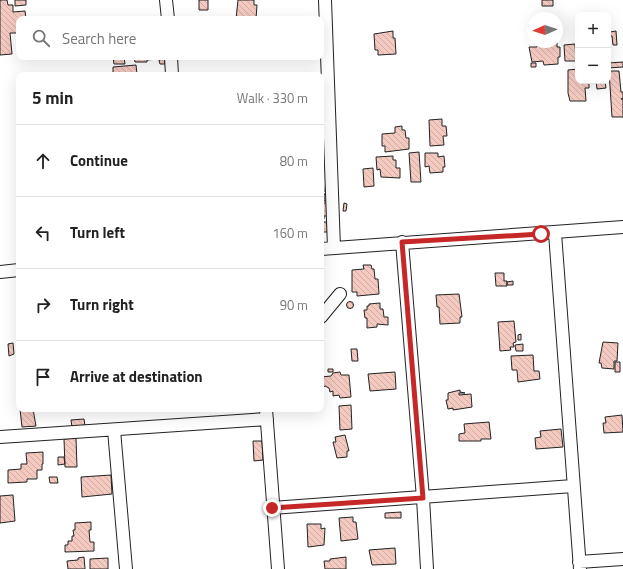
<!DOCTYPE html>
<meta charset="utf-8">
<style>
body{margin:0;font-family:"Titillium Web",sans-serif;background:#f6f6f6;color:#222}
.controls{position:absolute;right:12px;top:12px;display:grid;overflow:hidden;border-radius:8px;box-shadow:0 4px 16px #0002}
.controls button{width:36px;height:36px;display:grid;place-items:center;padding:0;border:0;border-bottom:1px solid #e0e0e0;background:#fff;color:#222;font:20px sans-serif}
.compass{position:absolute;left:527px;top:12px;width:36px;height:36px;border-radius:50%;background:#fff;box-shadow:0 4px 16px #0002;rotate:267deg}
.stop{position:absolute;width:12px;height:12px;margin:-9px;border:3px solid #c62828;border-radius:50%;background:#fff}
.stop.end{background:#c62828;border-color:#fff;box-shadow:0 1px 4px #0008}
.list{margin:0;padding:0;list-style:none}
h2{display:flex;justify-content:space-between;align-items:center;height:52px;margin:0;padding:0 16px;font-size:17px}
h2 small{font-size:13px;font-weight:400;color:#767676}
.list li{display:grid;grid-template-columns:26px 1fr auto;gap:12px;align-items:center;box-sizing:border-box;height:72px;padding:0 16px;border-top:1px solid #e0e0e0}
.list b{display:block;font-size:15px;white-space:nowrap}
.list em{font-size:13px;font-style:normal;color:#767676}
.icon{flex:none;width:22px;height:22px;fill:none;stroke:currentColor;stroke-width:2;stroke-linecap:round;stroke-linejoin:round}
.map{position:relative;flex:none;width:623px;height:569px;overflow:hidden}
.search{position:absolute;background:#fff;box-shadow:0 4px 16px #0002;left:16px;top:16px;width:308px;height:44px;display:flex;align-items:center;gap:10px;box-sizing:border-box;padding:0 14px;border-radius:8px;color:#767676;font-size:15px}
.panel{position:absolute;background:#fff;box-shadow:0 4px 16px #0002;left:16px;top:72px;width:308px;height:340px;border-radius:8px}
.map>svg:first-child{display:block}
.building{fill:url(#building-back-hatch);stroke:#222}
.lines{fill:none;stroke-linecap:round;stroke-linejoin:round}
.minor-casing{stroke:#222;stroke-width:14}
.minor{stroke:#fff;stroke-width:12}
.route{stroke:#c62828;stroke-width:5}
</style>
<div class="map">
<svg width="623" height="569" viewBox="0 0 623 569">
<defs>
<pattern id="building-back-hatch" width="6" height="6" patternUnits="userSpaceOnUse"><rect width="6" height="6" fill="#f3c9c0"/><path d="M-1 5l2 2M0 0l6 6M5-1l2 2" fill="none" stroke="#d0aca5"/></pattern>
</defs>
<rect width="100%" height="100%" fill="#fff"/>
<!-- building -->
<path class="building" d="M 0,0 L 7,0 L 8,5 L 13,5 L 13,12 L 25,11 L 26,19 L 19,19 L 19,33 L 10,33 L 12,54 L 0,55 Z
M 15,0 L 26,0 L 26,5 L 15,6 Z
M 199,0 L 208,0 L 208,10 L 199,10 Z
M 238,0 L 254,0 L 254,5 L 257,5 L 256,19 L 236,19 Z
M 542,0 L 553,0 L 553,6 L 542,6 Z
M 393,31 L 393,38 L 395,38 L 396,54 L 378,55 L 378,50 L 375,50 L 374,34 Z
M 616,31 L 617,45 L 613,45 L 612,36 L 610,36 L 610,32 Z
M 557,42 L 557,47 L 560,47 L 560,57 L 558,57 L 558,64 L 544,65 L 543,61 L 532,62 L 529,47 L 537,47 L 537,43 Z
M 575,44 L 576,61 L 565,61 L 564,45 Z
M 113,57 L 124,57 L 125,64 L 114,64 Z
M 134,57 L 158,57 L 158,59 L 147,60 L 147,62 L 135,62 Z
M 165,59 L 165,64 L 160,64 L 159,60 Z
M 623,62 L 623,67 L 608,68 L 608,63 Z
M 531,63 L 536,63 L 536,67 L 531,67 Z
M 136,65 L 137,74 L 113,75 L 113,67 Z
M 578,69 L 578,81 L 589,81 L 589,88 L 585,88 L 586,101 L 570,101 L 568,93 L 568,70 Z
M 609,71 L 619,71 L 621,92 L 623,92 L 623,98 L 621,99 L 623,99 L 623,117 L 612,117 Z
M 596,81 L 605,81 L 606,88 L 597,89 Z
M 321,108 L 323,109 L 324,127 L 321,127 Z
M 442,119 L 442,126 L 446,126 L 447,136 L 443,136 L 444,145 L 430,146 L 429,120 Z
M 402,126 L 402,130 L 405,130 L 406,138 L 409,138 L 409,149 L 385,152 L 385,146 L 382,146 L 382,134 L 395,133 L 395,127 Z
M 321,135 L 326,135 L 328,158 L 321,158 Z
M 419,152 L 421,182 L 411,182 L 409,153 Z
M 425,153 L 438,153 L 438,157 L 444,156 L 445,167 L 443,167 L 443,172 L 430,173 L 429,166 L 425,167 Z
M 393,156 L 393,160 L 396,160 L 396,168 L 400,168 L 400,178 L 381,177 L 380,169 L 377,170 L 376,157 Z
M 373,168 L 374,186 L 364,187 L 363,169 Z
M 321,176 L 323,176 L 324,192 L 321,193 Z
M 324,194 L 329,194 L 329,201 L 324,201 Z
M 321,203 L 327,203 L 328,216 L 324,216 L 324,219 L 323,219 L 323,222 L 327,222 L 328,232 L 322,232 L 321,234 Z
M 344,203 L 347,204 L 346,211 L 343,211 Z
M 363,265 L 371,265 L 372,269 L 374,269 L 375,279 L 378,279 L 379,294 L 357,296 L 357,292 L 352,292 L 352,270 L 364,269 Z
M 495,273 L 504,273 L 504,281 L 507,281 L 507,286 L 496,286 Z
M 513,281 L 513,285 L 507,285 L 507,282 Z
M 459,294 L 462,317 L 460,317 L 460,323 L 440,324 L 439,307 L 437,307 L 436,295 Z
M346.5 305a3.5 3.5 0 1 1 7 0a3.5 3.5 0 1 1-7 0Z
M 380,303 L 380,309 L 383,309 L 384,317 L 388,317 L 388,325 L 377,324 L 377,327 L 367,328 L 367,318 L 365,318 L 364,310 L 367,310 L 367,306 L 369,306 L 369,304 Z
M 514,321 L 516,342 L 513,343 L 514,347 L 510,347 L 511,350 L 500,351 L 498,322 Z
M 521,334 L 521,340 L 518,340 L 518,335 Z
M 603,342 L 618,343 L 617,361 L 614,361 L 614,369 L 602,368 L 601,363 L 599,363 Z
M 13,343 L 14,354 L 9,356 L 8,344 Z
M 523,344 L 523,351 L 516,351 L 515,345 Z
M 351,349 L 357,349 L 358,361 L 352,361 Z
M 533,355 L 534,371 L 539,371 L 540,379 L 518,382 L 517,370 L 512,370 L 511,356 Z
M 615,362 L 620,362 L 620,372 L 615,372 Z
M 328,369 L 333,369 L 333,372 L 328,372 Z
M 340,372 L 341,375 L 349,375 L 351,397 L 340,398 L 339,395 L 333,396 L 333,391 L 330,392 L 329,388 L 325,386 L 322,388 L 321,377 L 331,376 L 333,373 Z
M 395,372 L 396,389 L 370,391 L 368,374 Z
M 460,390 L 460,392 L 465,393 L 459,393 L 459,395 L 471,394 L 472,407 L 453,410 L 453,408 L 448,409 L 446,400 L 448,400 L 448,393 Z
M 351,405 L 352,429 L 340,430 L 339,406 Z
M 20,409 L 33,409 L 36,426 L 22,427 Z
M 622,415 L 623,432 L 604,433 L 603,423 L 606,423 L 605,417 Z
M 84,419 L 85,426 L 72,427 L 71,420 Z
M 489,422 L 491,439 L 481,439 L 481,441 L 459,441 L 459,434 L 465,433 L 464,424 Z
M 561,429 L 563,447 L 536,449 L 535,438 L 541,437 L 540,431 Z
M 345,435 L 349,451 L 347,451 L 347,457 L 337,458 L 333,442 L 336,442 L 335,437 Z
M 76,438 L 77,467 L 65,467 L 64,439 Z
M 253,441 L 262,441 L 263,460 L 254,461 Z
M 43,452 L 43,464 L 42,464 L 42,470 L 37,470 L 37,479 L 27,479 L 27,482 L 8,483 L 8,470 L 21,469 L 21,464 L 27,464 L 26,453 Z
M 58,457 L 64,457 L 65,464 L 58,465 Z
M 111,475 L 112,494 L 82,497 L 81,477 Z
M 49,477 L 57,477 L 58,483 L 50,483 Z
M 13,495 L 15,521 L 0,523 L 0,496 Z
M 401,512 L 401,518 L 385,518 L 385,513 Z
M 353,517 L 353,522 L 356,522 L 358,539 L 341,541 L 339,518 Z
M 91,522 L 91,530 L 89,530 L 90,542 L 94,542 L 94,551 L 65,552 L 65,545 L 68,545 L 68,541 L 72,541 L 72,536 L 74,536 L 73,530 L 75,530 L 75,523 Z
M 307,524 L 321,524 L 321,529 L 325,528 L 324,545 L 308,547 Z
M 395,548 L 396,564 L 372,565 L 369,550 Z
M 84,557 L 85,569 L 68,569 L 67,561 L 78,560 L 78,558 Z
M 346,557 L 346,569 L 325,569 L 324,561 L 330,561 L 330,559 Z
M 108,558 L 108,569 L 90,569 L 90,559 Z"/>
<g class="lines">
<!-- minor casing -->
<g class="minor-casing">
<path id="minor" d="M 166,0 L 168,19
M 325,0 L 334,248
M 171,57 L 172,75
M 555,233 L 580,569
M 402,242 L 423,498 L 427,569
M 321,249 L 623,227
M 0,272 L 19,270
M 321,317 L 340,294
M 266,409 L 278,569
M 114,430 L 126,569
M 0,437 L 267,419
M 272,508 L 573,486
M 579,562 L 623,559"/>
</g>
<!-- minor -->
<use href="#minor" class="minor"/>
</g>
<g class="lines">
<!-- route -->
<path class="route" d="M 272,508 L 423,498 L 402,242 L 541,234"/>
</g>
</svg>
<div class="controls">
<button>+</button>
<button>−</button>
</div>
<svg class="compass" viewBox="-18 -18 36 36"><path d="M0-13l5 13h-10z" fill="#e53935"/><path d="M0 13l5-13h-10z" fill="#767676"/></svg>
<div class="stop" style="left:541px;top:234px"></div>
<div class="stop end" style="left:272px;top:508px"></div>
<div class="search"><svg class="icon" aria-label="search" viewBox="0 0 24 24"><circle cx="10" cy="10" r="6"/><path d="M15 15l6 6"/></svg>Search here</div>
<section class="panel">
<h2>5 min<small>Walk · 330 m</small></h2>
<ul class="list">
<li><svg class="icon" aria-label="ahead" viewBox="0 0 24 24"><path d="M12 20V5M6 11l6-6 6 6"/></svg><div><b>Continue</b></div><em>80 m</em></li>
<li><svg class="icon" aria-label="left" viewBox="0 0 24 24"><path d="M17 20v-9H6M10 6l-5 5 5 5"/></svg><div><b>Turn left</b></div><em>160 m</em></li>
<li><svg class="icon" aria-label="right" viewBox="0 0 24 24"><path d="M7 20v-9h11M14 6l5 5-5 5"/></svg><div><b>Turn right</b></div><em>90 m</em></li>
<li><svg class="icon" aria-label="arrive" viewBox="0 0 24 24"><path d="M6 21V4h12l-3 4 3 4H6"/></svg><div><b>Arrive at destination</b></div></li>
</ul>
</section>
</div>
